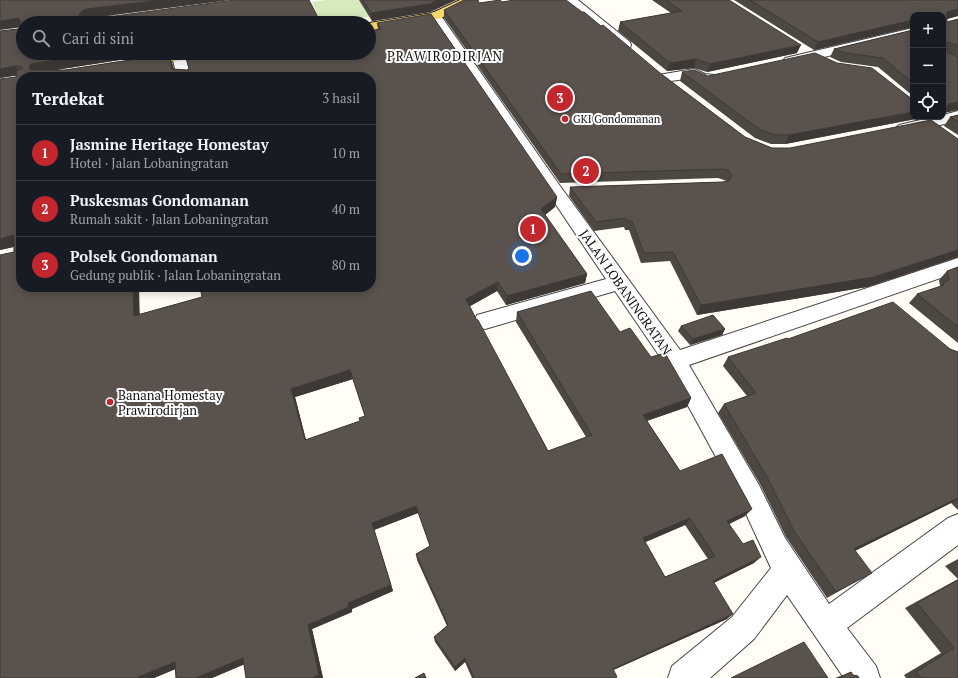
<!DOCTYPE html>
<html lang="id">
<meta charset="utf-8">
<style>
body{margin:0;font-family:"PT Serif",serif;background:#242831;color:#f1f3f6}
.controls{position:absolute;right:12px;top:12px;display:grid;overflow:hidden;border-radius:8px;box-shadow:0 2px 10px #0003}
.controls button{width:36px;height:36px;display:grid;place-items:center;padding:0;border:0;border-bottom:1px solid #363941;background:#171b24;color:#f1f3f6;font:20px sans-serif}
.you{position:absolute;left:522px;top:256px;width:14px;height:14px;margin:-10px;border:3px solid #fff;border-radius:50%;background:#1a73e8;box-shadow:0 0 0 6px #1a73e833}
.badge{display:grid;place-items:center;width:26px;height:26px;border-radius:50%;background:#c4262e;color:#fff;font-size:13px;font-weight:700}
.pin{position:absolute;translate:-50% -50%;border:2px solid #fff;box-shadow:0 1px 4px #0006}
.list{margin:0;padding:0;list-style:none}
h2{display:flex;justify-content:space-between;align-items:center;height:52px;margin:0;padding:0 16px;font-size:17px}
h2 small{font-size:13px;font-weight:400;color:#9ea1a6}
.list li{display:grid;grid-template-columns:26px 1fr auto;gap:12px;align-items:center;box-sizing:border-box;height:56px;padding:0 16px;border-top:1px solid #363941}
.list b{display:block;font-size:15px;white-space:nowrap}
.list p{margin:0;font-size:13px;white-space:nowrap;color:#9ea1a6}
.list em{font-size:13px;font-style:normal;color:#9ea1a6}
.icon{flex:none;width:22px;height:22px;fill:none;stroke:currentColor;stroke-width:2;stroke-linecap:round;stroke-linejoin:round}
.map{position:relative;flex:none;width:958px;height:678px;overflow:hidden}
.search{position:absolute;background:#171b24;box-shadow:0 2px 10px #0003;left:16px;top:16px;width:360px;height:44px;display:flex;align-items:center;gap:10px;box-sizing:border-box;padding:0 14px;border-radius:22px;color:#9ea1a6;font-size:15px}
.panel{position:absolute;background:#171b24;box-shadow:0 2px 10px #0003;left:16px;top:72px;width:360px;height:220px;border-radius:16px}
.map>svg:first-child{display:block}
.green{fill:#d5ebbd}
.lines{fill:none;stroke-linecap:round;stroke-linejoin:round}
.minor-casing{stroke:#444;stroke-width:2}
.major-casing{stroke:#222;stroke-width:2}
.minor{fill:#fff;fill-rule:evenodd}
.major{fill:#f9d66b;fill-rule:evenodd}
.wall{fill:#4d4742;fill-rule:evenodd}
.shaded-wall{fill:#3f3936}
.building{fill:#5a524d;stroke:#3f3936;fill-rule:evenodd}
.poi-dot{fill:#c4262e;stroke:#fff;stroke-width:1.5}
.labels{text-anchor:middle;stroke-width:4;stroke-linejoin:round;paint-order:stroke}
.far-poi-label{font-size:11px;fill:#111;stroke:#fff;text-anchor:start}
.far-quarter-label{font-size:13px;letter-spacing:1px;fill:#111;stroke:#fff}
.street-label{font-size:13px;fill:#111;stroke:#fff}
.poi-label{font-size:13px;fill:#111;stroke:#fff;text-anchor:start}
</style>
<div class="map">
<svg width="958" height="678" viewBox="0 0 958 678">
<rect width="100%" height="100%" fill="#fffdf5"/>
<!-- green -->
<path class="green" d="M 326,0 L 378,0 L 402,12 L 321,23 L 312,2 Z"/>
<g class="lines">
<!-- minor casing -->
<g class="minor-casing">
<path id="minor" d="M 565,0 L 578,0 L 630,42 L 631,45 L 630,48 L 620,48 Z
M 435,12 L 439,13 L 560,186 L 680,350 L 958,258 L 958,272 L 689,365 L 759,485 L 785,538 L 829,604 L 948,518 L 958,514 L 958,545 L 847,628 L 876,666 L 880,678 L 844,678 L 787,595 L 754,639 L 710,678 L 668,678 L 672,666 L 732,617 L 771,568 L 741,503 L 667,367 L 615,291 L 485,329 L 477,327 L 474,321 L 477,315 L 606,279 L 429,16 L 431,13 Z
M 913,28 L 913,36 L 790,65 L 785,64 L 783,61 L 785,58 Z
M 174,53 L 184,53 L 191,77 L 177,77 L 172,56 Z
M 694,69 L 705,74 L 714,75 L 716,78 L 714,81 L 703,83 L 692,78 L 664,82 L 659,81 L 657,78 L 659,75 L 664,74 Z
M 958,111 L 958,121 L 904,133 L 899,131 L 896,128 L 899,125 L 933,117 L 943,117 L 943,115 Z"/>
</g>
<!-- major casing -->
<g class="major-casing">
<path id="major" d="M 460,0 L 475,0 L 473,2 L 439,19 L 369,31 L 369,23 L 432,13 Z
M 175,53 L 208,53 L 206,56 L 201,57 L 141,66 L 136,65 L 134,62 L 136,59 L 141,58 Z"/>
</g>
<!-- minor -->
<use href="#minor" class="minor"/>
<!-- major -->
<use href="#major" class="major"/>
</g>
<!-- wall -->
<path class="wall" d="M 0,0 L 229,0 L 101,16 L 115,16 L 309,1 L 23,53 L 164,53 L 55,70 L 65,70 L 169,54 L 174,69 L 187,70 L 369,53 L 378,30 L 377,23 L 557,197 L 555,207 L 545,215 L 587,274 L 585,283 L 506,305 L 497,291 L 470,306 L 476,319 L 548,451 L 586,437 L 516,322 L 517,312 L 620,332 L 651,357 L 691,398 L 687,407 L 647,421 L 680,471 L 745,516 L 729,524 L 754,563 L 714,583 L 727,619 L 613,670 L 617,677 L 615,678 L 472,678 L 465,662 L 455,671 L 435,642 L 434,637 L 447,626 L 417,560 L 416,554 L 430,546 L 418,513 L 374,530 L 393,591 L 352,609 L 352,612 L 312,629 L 323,678 L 246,678 L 244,664 L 212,678 L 176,678 L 175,669 L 154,678 L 0,678 L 14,247 L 0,250 L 16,75 L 0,78 L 0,31 L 18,29 L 20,27 ZM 21,77 L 371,77 L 371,287 L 202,297 L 140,314 ZM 353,379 L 365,416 L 360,421 L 306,440 L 295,397 ZM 685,525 L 708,559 L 665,577 L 645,542 Z
M 359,0 L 456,0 L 430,12 L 372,21 Z
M 652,0 L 729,0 L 797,53 L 707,72 L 694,68 L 667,71 L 618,31 L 620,22 L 671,13 Z
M 734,0 L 958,0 L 958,16 L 947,19 L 947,22 L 958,19 L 958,110 L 943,113 L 943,15 L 913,15 L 913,27 L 814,50 Z
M 502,2 L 601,26 L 660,73 L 745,137 L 772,148 L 790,148 L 958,139 L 958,257 L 867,287 L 697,315 L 670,261 L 641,263 L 629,230 L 625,230 L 624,227 L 594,231 L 569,196 L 570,187 L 722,182 L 726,181 L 724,180 L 718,178 L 560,183 L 444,18 L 444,10 L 479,3 Z
M 913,30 L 913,96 L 878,67 L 841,62 L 830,57 L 834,49 Z
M 682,72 L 708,76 L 913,117 L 926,117 L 785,144 L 771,144 L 755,138 L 680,81 Z
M 958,115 L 958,135 L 944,126 L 950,117 Z
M 958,267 L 958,343 L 909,303 L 917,294 L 939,287 L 940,286 L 939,280 L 947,271 Z
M 681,326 L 725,329 L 722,335 L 690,345 L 678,331 Z
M 788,339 L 950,349 L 958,352 L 958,510 L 951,503 L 855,551 L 862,578 L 827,598 L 786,537 L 760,484 L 718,413 L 724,404 L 747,396 L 723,366 L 728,357 Z
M 958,559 L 958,678 L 906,678 L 904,675 L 941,653 L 905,608 L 958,579 L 945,566 Z
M 851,672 L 853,675 L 859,678 L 835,678 Z"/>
<!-- shaded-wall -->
<path class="shaded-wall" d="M 162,0 L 229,0 L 91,18 L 83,23 L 79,15 L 82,11 L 87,9 Z
M 438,0 L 456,0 L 430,12 L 372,21 L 371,13 Z
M 958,9 L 958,16 L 943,20 L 947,12 Z
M 18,18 L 23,27 L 0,30 L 0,21 Z
M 913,20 L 913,27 L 814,50 L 818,42 Z
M 801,45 L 797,53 L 707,72 L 710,64 Z
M 103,53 L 164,53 L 43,72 L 34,77 L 29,68 L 31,64 L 37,63 Z
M 169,54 L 172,63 L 176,77 L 172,69 Z
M 696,59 L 694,68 L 667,71 L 670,63 Z
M 15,66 L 21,75 L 0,78 L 0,69 Z
M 958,102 L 958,110 L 943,113 L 949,104 Z
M 913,112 L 913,117 L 926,117 L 785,144 L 789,135 Z
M 557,197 L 555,207 L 540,219 L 541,209 Z
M 14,235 L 21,245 L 0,250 L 0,239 Z
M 958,250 L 958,257 L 867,287 L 697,315 L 701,305 Z
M 587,274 L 585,283 L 506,305 L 507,296 Z
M 498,282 L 497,291 L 467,308 L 466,299 Z
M 133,287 L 139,287 L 140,325 L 134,316 Z
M 725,329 L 722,335 L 690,345 L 693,339 Z
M 350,370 L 353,379 L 295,397 L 308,448 L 305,440 L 291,389 Z
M 691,398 L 687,407 L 640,423 L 643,415 Z
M 958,498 L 958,499 L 951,503 L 844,556 L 854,549 Z
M 416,506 L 418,513 L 374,530 L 393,591 L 352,609 L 352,612 L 312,629 L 323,678 L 312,678 L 308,625 L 348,603 L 372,523 Z
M 752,509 L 745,516 L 721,528 L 727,521 Z
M 690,518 L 685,525 L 639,545 L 643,538 Z
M 761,557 L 754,563 L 707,586 L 713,581 Z
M 733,614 L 727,619 L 609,672 L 613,669 Z
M 243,658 L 250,662 L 212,678 L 196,678 Z
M 465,658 L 465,662 L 455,671 L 455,667 Z
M 175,662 L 183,666 L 154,678 L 136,678 Z"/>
<!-- building -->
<path class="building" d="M 0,0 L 162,0 L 87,9 L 82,11 L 79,15 L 81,16 L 115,16 L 234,0 L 309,0 L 321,23 L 23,23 L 23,53 L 103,53 L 37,63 L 31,64 L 29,68 L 31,70 L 65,70 L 169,54 L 172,69 L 187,70 L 189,68 L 185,53 L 369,53 L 369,31 L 381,29 L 377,23 L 431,14 L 557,197 L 541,209 L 587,274 L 507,296 L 498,282 L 466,299 L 476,319 L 478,320 L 548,451 L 592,435 L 517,312 L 591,291 L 620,332 L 630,328 L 651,357 L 665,353 L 691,398 L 643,415 L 680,471 L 722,454 L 752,509 L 727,521 L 743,544 L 753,540 L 761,557 L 713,581 L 733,614 L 613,669 L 617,677 L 615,678 L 474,678 L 465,658 L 455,667 L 434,637 L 448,625 L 416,554 L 430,546 L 416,506 L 372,523 L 391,585 L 348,603 L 349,607 L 308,625 L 319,675 L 312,678 L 246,678 L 243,658 L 196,678 L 176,678 L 175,662 L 136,678 L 0,678 L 0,255 L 14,252 L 14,235 L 0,239 L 0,79 L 16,77 L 17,70 L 22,69 L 22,67 L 15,66 L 0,69 L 0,31 L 18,29 L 20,28 L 20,20 L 18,18 L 0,21 ZM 21,77 L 371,77 L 371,287 L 200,287 L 202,297 L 134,316 L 133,287 L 21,287 ZM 350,370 L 365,416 L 359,418 L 360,421 L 305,440 L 291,389 ZM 690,518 L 715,556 L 665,577 L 643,538 Z
M 363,0 L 438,0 L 430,4 L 371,13 Z
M 464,0 L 478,0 L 479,3 L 500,0 L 502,2 L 514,0 L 566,0 L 582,12 L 584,12 L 601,26 L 603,25 L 660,73 L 745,137 L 772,148 L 790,148 L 931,120 L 958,139 L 958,250 L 874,277 L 701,305 L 673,252 L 644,253 L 632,221 L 627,221 L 626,218 L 596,222 L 570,187 L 722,182 L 729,181 L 732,175 L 728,170 L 722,169 L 561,174 L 444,10 Z
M 666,0 L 729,0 L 801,45 L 710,64 L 696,59 L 670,63 L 620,22 L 682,11 Z
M 750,0 L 958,0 L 958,9 L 947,12 L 947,22 L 958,19 L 958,46 L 949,42 L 947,43 L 947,52 L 958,57 L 958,102 L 949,104 L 948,106 L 943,106 L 943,15 L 913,15 L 913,20 L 818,42 Z
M 913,30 L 913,83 L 883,58 L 846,53 L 834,49 Z
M 815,53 L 837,63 L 872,68 L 913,100 L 913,112 L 789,135 L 775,135 L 759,129 L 682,72 L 694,70 L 708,76 Z
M 958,115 L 958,122 L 950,117 Z
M 958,267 L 958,327 L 917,294 L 944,285 L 943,283 L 949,280 L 947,271 Z
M 893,302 L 950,349 L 958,352 L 958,498 L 854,549 L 872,573 L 836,592 L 794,531 L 767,477 L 724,404 L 756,393 L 728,357 L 787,338 L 788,339 Z
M 713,315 L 725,329 L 693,339 L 681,326 Z
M 958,580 L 958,678 L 921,678 L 916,672 L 954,648 L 917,603 Z
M 804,642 L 828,678 L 731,678 Z
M 851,672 L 853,675 L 858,676 L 859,678 L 838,678 Z
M 424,673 L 426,678 L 415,678 Z"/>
<!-- markers -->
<g class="poi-dot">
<circle cx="565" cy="119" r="4"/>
<circle cx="110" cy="402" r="4"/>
</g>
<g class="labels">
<!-- far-poi labels -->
<g class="far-poi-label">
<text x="573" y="123">GKI Gondomanan</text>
</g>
<!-- far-quarter labels -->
<g class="far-quarter-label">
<text x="445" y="61">PRAWIRODIRJAN</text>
</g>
<!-- street labels -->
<g class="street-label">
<text transform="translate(626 292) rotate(55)" y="5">JALAN LOBANINGRATAN</text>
</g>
<!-- poi labels -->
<g class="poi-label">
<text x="118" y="400">Banana Homestay<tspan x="118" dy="15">Prawirodirjan</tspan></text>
</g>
</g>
</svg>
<div class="controls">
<button>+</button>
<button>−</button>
<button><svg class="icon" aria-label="locate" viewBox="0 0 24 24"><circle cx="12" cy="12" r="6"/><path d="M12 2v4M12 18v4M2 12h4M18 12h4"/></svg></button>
</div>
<div class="you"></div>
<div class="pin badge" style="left:533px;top:229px">1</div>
<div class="pin badge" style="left:586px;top:171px">2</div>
<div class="pin badge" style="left:560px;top:98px">3</div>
<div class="search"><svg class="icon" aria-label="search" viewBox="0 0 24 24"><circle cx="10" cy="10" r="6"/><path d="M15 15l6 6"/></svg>Cari di sini</div>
<section class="panel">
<h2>Terdekat<small>3 hasil</small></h2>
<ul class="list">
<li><span class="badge">1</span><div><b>Jasmine Heritage Homestay</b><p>Hotel · Jalan Lobaningratan</p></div><em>10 m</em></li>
<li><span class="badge">2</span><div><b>Puskesmas Gondomanan</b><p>Rumah sakit · Jalan Lobaningratan</p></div><em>40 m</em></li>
<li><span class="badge">3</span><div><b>Polsek Gondomanan</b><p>Gedung publik · Jalan Lobaningratan</p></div><em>80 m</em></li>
</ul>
</section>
</div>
